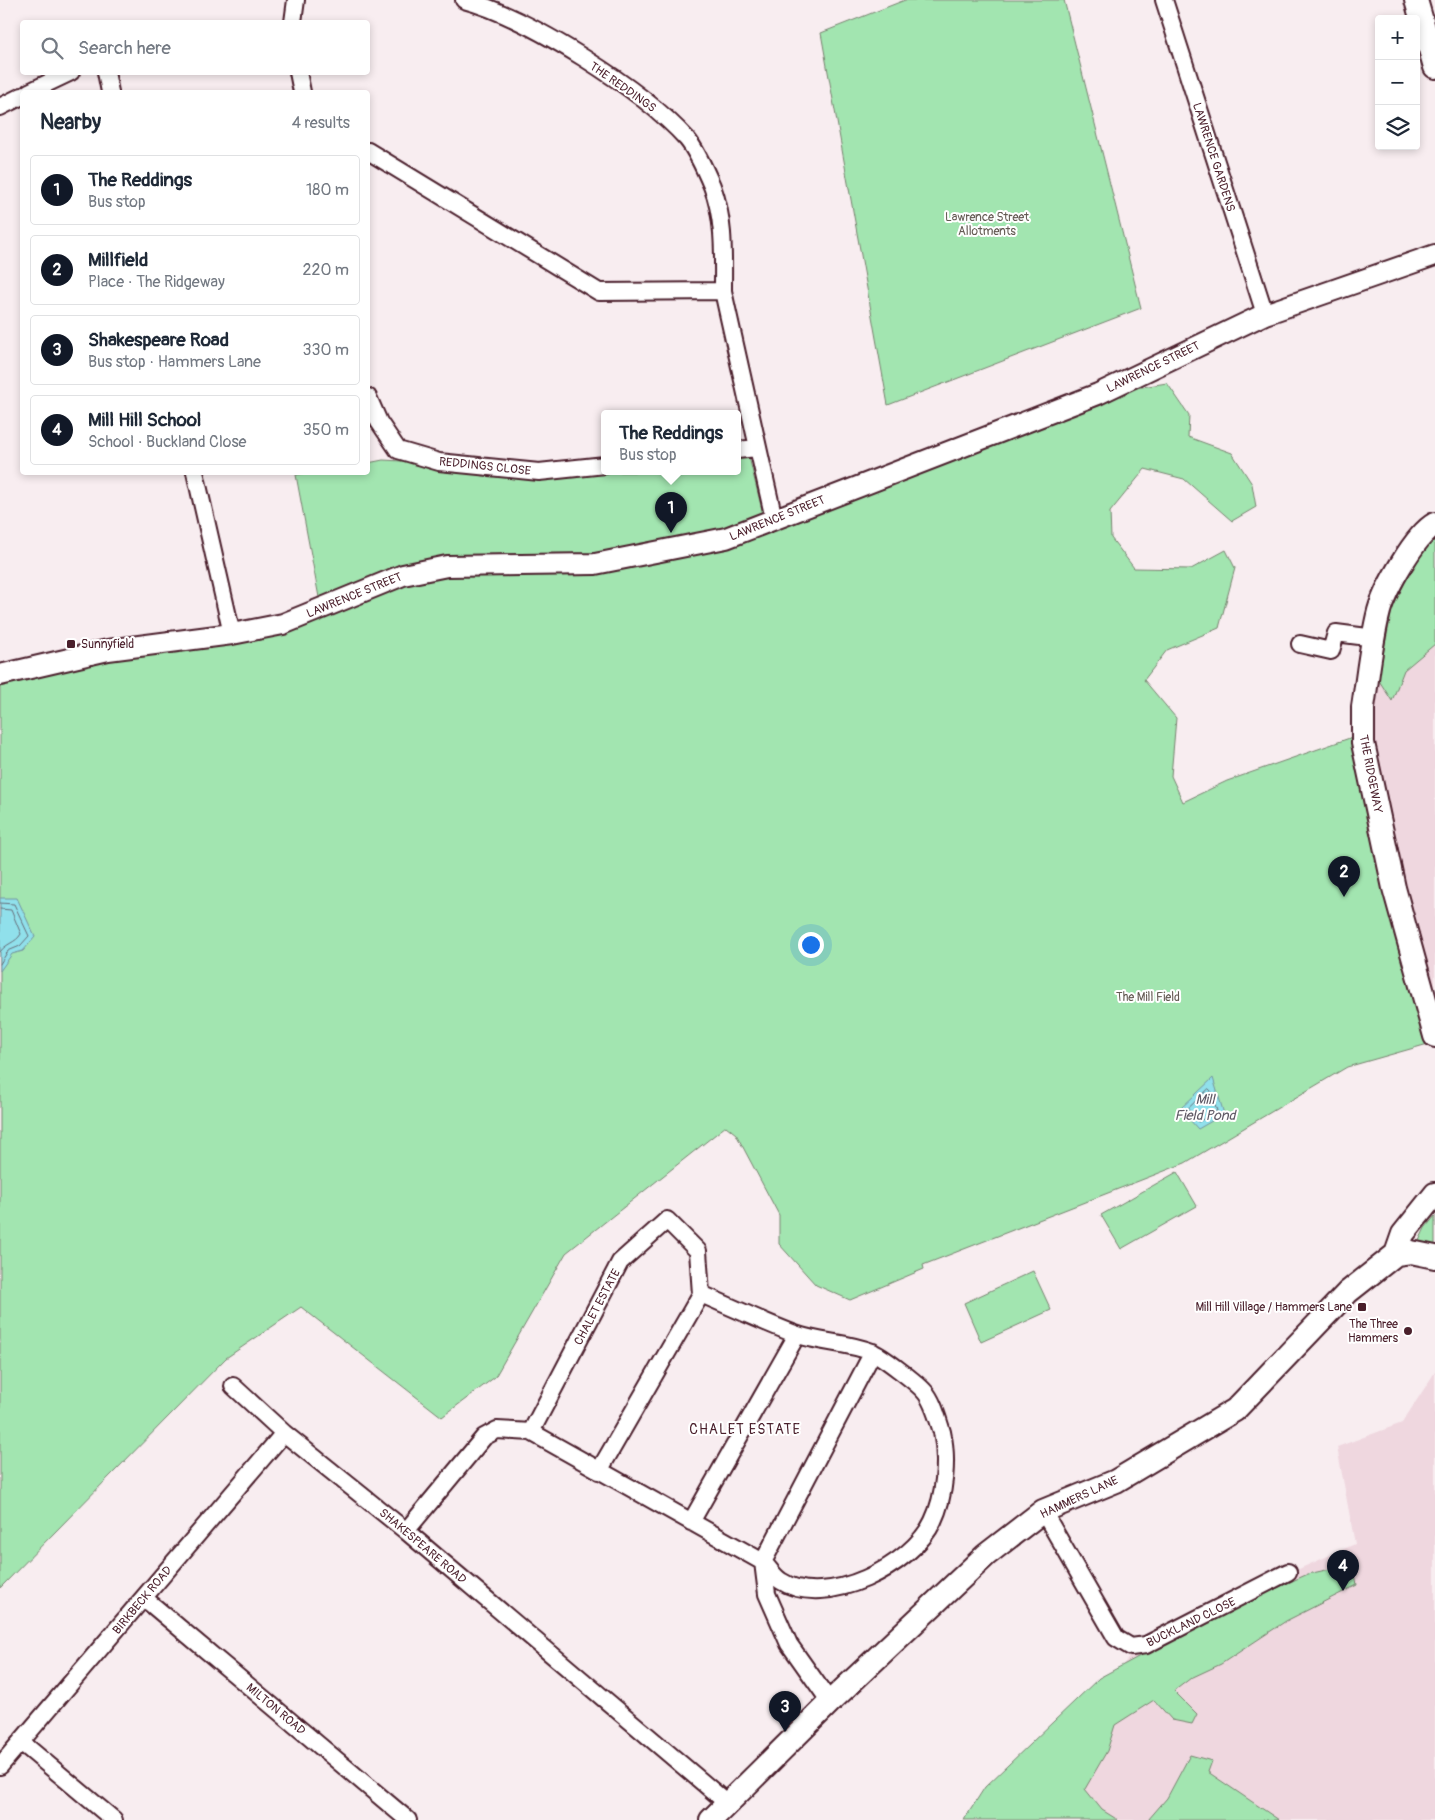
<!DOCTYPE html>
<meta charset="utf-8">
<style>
body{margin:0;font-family:Pangolin,sans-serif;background:#f2f2f3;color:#1f2937}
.controls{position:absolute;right:15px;top:15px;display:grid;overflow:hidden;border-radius:5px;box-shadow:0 2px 8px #0003}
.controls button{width:45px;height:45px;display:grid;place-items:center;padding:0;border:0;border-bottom:1px solid #e0e1e3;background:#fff;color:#1f2937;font:25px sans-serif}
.you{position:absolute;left:810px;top:944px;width:18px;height:18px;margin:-12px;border:4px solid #fff;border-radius:50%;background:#1a73e8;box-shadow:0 0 0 8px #1a73e833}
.badge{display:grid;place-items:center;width:32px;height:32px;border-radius:50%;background:#111827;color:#fff;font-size:16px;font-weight:700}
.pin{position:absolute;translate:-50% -41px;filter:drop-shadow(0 1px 2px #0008)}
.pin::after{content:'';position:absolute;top:26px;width:18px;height:15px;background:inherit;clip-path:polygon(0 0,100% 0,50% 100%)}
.popup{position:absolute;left:601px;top:410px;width:140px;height:65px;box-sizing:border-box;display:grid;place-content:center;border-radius:5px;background:#fff;filter:drop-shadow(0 1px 4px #0005);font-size:16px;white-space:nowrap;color:#747a83}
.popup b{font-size:19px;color:#1f2937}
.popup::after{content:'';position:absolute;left:50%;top:100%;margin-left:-10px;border:10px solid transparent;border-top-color:#fff}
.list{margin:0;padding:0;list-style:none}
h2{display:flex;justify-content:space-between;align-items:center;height:65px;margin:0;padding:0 20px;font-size:21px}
h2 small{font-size:16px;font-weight:400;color:#747a83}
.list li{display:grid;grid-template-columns:32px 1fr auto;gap:15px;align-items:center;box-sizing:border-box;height:70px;margin:0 10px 10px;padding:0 10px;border:1px solid #e0e1e3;border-radius:5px}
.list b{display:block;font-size:19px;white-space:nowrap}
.list p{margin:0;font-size:16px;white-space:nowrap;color:#747a83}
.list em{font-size:16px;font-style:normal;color:#747a83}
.icon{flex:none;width:28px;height:28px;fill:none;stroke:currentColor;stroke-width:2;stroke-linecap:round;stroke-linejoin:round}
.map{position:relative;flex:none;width:1435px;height:1820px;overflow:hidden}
.search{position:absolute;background:#fff;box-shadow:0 2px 8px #0003;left:20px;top:20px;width:350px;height:55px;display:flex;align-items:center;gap:12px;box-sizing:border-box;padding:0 18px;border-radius:5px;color:#747a83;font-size:19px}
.panel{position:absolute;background:#fff;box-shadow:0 2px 8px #0003;left:20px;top:90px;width:350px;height:385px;border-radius:5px}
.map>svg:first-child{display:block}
.built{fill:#efd7df}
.green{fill:#a2e5b0;stroke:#76826e}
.water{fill:#90e0eb;stroke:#74939e}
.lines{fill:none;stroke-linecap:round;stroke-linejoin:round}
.shore{stroke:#666c78;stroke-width:1}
.minor-casing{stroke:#4a1f2b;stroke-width:20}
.tertiary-casing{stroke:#4a1f2b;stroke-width:24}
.secondary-casing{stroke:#4a1f2b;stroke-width:26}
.minor{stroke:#fff;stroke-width:16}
.tertiary{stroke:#fff;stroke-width:20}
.secondary{stroke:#fff;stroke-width:22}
.poi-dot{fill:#4a1f2b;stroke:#fff;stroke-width:2}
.labels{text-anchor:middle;stroke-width:4;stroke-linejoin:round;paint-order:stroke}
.street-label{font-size:12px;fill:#4a1f2b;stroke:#fff}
.park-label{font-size:12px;fill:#645a53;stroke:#fff}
.poi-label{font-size:12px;fill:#4a1f2b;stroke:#fff;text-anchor:end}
.water-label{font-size:14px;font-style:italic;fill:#5f5965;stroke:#fff}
.neighbourhood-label{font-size:14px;letter-spacing:1px;fill:#4a1f2b;stroke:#fff}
</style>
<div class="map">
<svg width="1435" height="1820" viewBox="0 0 1435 1820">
<rect width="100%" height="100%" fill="#f8edf0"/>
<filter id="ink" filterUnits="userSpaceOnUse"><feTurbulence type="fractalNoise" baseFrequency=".02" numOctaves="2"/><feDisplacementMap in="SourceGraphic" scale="10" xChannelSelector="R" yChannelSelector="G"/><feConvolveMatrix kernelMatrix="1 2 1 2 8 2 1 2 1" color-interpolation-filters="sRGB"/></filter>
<g filter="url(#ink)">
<!-- built -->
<path class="built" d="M 1435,524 L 1435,1036 L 1363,707 L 1408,552 Z
M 1435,1372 L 1435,1820 L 993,1820 L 1146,1637 L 1355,1544 L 1337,1447 L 1402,1423 Z"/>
<!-- green -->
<path class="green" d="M 905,0 L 1064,0 L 1141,308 L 888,405 L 821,33 Z
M 1167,383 L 1189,415 L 1188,437 L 1232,453 L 1252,484 L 1256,507 L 1232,521 L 1184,479 L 1145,469 L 1110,512 L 1111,538 L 1134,568 L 1191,569 L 1226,550 L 1235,568 L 1219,628 L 1167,650 L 1144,680 L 1176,718 L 1171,776 L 1183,802 L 1227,781 L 1364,733 L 1435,1042 L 1347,1067 L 1185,1163 L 923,1265 L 924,1269 L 850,1300 L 816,1285 L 779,1244 L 779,1215 L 736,1134 L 726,1126 L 566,1253 L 495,1377 L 442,1417 L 301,1307 L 226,1358 L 0,1588 L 0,675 L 321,608 L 296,475 L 311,472 L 368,472 L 368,463 L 383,460 L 605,472 L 737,472 L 737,457 L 749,457 L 765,522 L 1098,394 Z
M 1435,529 L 1435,644 L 1404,670 L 1392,701 L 1378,679 L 1392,610 L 1418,553 Z
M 1177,1172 L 1197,1206 L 1121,1249 L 1101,1215 Z
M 1435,1216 L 1435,1247 L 1418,1243 L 1425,1228 Z
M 1033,1271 L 1051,1310 L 981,1342 L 964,1303 Z
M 1353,1564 L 1357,1585 L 1286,1621 L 1221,1664 L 1191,1678 L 1174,1691 L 1197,1714 L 1192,1724 L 1172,1720 L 1154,1700 L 1115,1725 L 1107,1751 L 1085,1789 L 1102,1810 L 1118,1820 L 964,1820 L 985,1787 L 1099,1678 L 1216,1615 L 1308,1574 Z
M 1190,1755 L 1212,1761 L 1208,1772 L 1279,1820 L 1148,1820 L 1167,1798 Z"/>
<!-- water -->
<path class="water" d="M 0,898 L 17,898 L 35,937 L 23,951 L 12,954 L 0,971 Z
M 1213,1078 L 1224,1114 L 1198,1129 L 1180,1109 Z"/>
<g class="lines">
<!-- shore -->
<path class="shore" d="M 0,903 L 14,904 L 29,936 L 20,946 L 8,951 L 0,964
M 0,909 L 11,910 L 21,934 C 16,943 6,943 0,952
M 1209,1089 L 1211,1091 L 1217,1111 L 1198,1122 L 1188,1109 Z"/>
<!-- minor casing -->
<g class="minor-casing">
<path id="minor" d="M 464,0 C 528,17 642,89 687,139 C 697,151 706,172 712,186 C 725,220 723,256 723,291
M 1164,0 L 1265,314
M 293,22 L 296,0
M 106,72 L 110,92
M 298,72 L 302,92
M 29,92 L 71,72
M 0,107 L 22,96
M 368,151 L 599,292 L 723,291 L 774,519
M 368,397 L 379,422 L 398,450 L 439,462 L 539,472 L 605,465
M 737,450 L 757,448
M 195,472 L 232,634
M 1300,644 L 1331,651 L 1336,633 L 1375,638
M 233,1386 L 284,1433 L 406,1531 L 727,1803
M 531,1432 L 620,1262 L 667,1220 L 698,1251 L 701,1294 L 599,1471
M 1043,1511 L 1116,1638 L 1131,1647 L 1146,1645 L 1288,1572
M 691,1522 L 797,1335
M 406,1531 L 484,1437 L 497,1430 L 531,1432 L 763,1562 C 769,1568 774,1577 781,1581 C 825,1610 913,1565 933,1521 C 945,1496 948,1459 942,1432 C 938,1420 933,1400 924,1391 C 917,1383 881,1355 872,1352 C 848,1342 820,1343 795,1334 C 763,1322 732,1307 701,1294
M 144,1598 L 408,1820
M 830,1702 L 789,1644 L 767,1594 L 763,1562 L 873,1352
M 21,1742 L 114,1820
M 0,1766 L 284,1433"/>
</g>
<!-- tertiary casing -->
<g class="tertiary-casing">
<path id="tertiary" d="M 0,675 L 108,650 L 232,634 L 283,624 L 403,575 L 447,566 L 595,564 L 726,538 L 1098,394 L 1265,314 L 1435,255"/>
</g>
<!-- secondary casing -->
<g class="secondary-casing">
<path id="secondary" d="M 1416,0 L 1435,67
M 1435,524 C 1415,535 1385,589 1379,611 C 1371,642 1368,675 1363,707 L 1363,743 L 1394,888 L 1435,1036
M 1396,1254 L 1403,1234 L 1435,1194
M 711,1820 L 830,1702 L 986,1555 L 1043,1511 L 1116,1481 L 1235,1410 L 1348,1292 L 1396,1254 L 1411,1252 L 1435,1257"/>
</g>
<!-- minor -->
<use href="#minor" class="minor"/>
<!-- tertiary -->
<use href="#tertiary" class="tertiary"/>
<!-- secondary -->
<use href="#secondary" class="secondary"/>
</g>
</g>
<!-- markers -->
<g class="poi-dot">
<rect x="66" y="639" width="10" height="10" rx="2.5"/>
<rect x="1357" y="1302" width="10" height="10" rx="2.5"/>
<circle cx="1408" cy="1331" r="5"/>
</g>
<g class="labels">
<!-- street labels -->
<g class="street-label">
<text transform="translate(623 87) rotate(35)" y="4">THE REDDINGS</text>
<text transform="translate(1214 157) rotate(72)" y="4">LAWRENCE GARDENS</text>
<text transform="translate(1153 367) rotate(-26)" y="4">LAWRENCE STREET</text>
<text transform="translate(485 466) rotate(6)" y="4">REDDINGS CLOSE</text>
<text transform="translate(777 518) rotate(-22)" y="4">LAWRENCE STREET</text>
<text transform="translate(354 595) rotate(-22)" y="4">LAWRENCE STREET</text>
<text transform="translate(1371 774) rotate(79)" y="4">THE RIDGEWAY</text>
<text transform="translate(597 1307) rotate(-62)" y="4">CHALET ESTATE</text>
<text transform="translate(1079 1497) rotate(-25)" y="4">HAMMERS LANE</text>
<text transform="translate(423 1546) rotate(40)" y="4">SHAKESPEARE ROAD</text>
<text transform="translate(142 1600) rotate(-50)" y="4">BIRKBECK ROAD</text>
<text transform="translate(1191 1622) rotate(-26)" y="4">BUCKLAND CLOSE</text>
<text transform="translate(276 1709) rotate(40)" y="4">MILTON ROAD</text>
</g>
<!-- park labels -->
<g class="park-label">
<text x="987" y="221">Lawrence Street<tspan x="987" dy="14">Allotments</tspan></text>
<text x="1148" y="1001">The Mill Field</text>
</g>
<!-- poi labels -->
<g class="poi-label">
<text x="81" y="648" text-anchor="start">Sunnyfield</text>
<text x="1352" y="1311">Mill Hill Village / Hammers Lane</text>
<text x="1398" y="1328">The Three<tspan x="1398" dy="14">Hammers</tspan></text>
</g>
<!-- water labels -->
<g class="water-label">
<text x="1205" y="1104">Mill<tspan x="1205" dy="16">Field Pond</tspan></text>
</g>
<!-- neighbourhood labels -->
<g class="neighbourhood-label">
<text x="745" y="1434">CHALET ESTATE</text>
</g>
</g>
</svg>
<div class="controls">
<button>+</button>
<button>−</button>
<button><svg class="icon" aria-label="layers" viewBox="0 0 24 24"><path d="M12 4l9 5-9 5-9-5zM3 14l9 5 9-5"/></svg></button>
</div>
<div class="you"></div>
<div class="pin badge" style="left:671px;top:533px">1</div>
<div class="popup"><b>The Reddings</b>Bus stop</div>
<div class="pin badge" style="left:1344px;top:897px">2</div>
<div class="pin badge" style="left:785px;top:1732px">3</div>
<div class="pin badge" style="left:1343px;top:1591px">4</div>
<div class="search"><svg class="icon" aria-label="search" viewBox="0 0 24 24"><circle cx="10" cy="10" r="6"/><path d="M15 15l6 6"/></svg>Search here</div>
<section class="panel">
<h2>Nearby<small>4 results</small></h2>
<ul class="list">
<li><span class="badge">1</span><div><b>The Reddings</b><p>Bus stop</p></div><em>180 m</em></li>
<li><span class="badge">2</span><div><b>Millfield</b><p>Place · The Ridgeway</p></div><em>220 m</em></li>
<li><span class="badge">3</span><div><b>Shakespeare Road</b><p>Bus stop · Hammers Lane</p></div><em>330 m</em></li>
<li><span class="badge">4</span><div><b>Mill Hill School</b><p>School · Buckland Close</p></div><em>350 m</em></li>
</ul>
</section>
</div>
